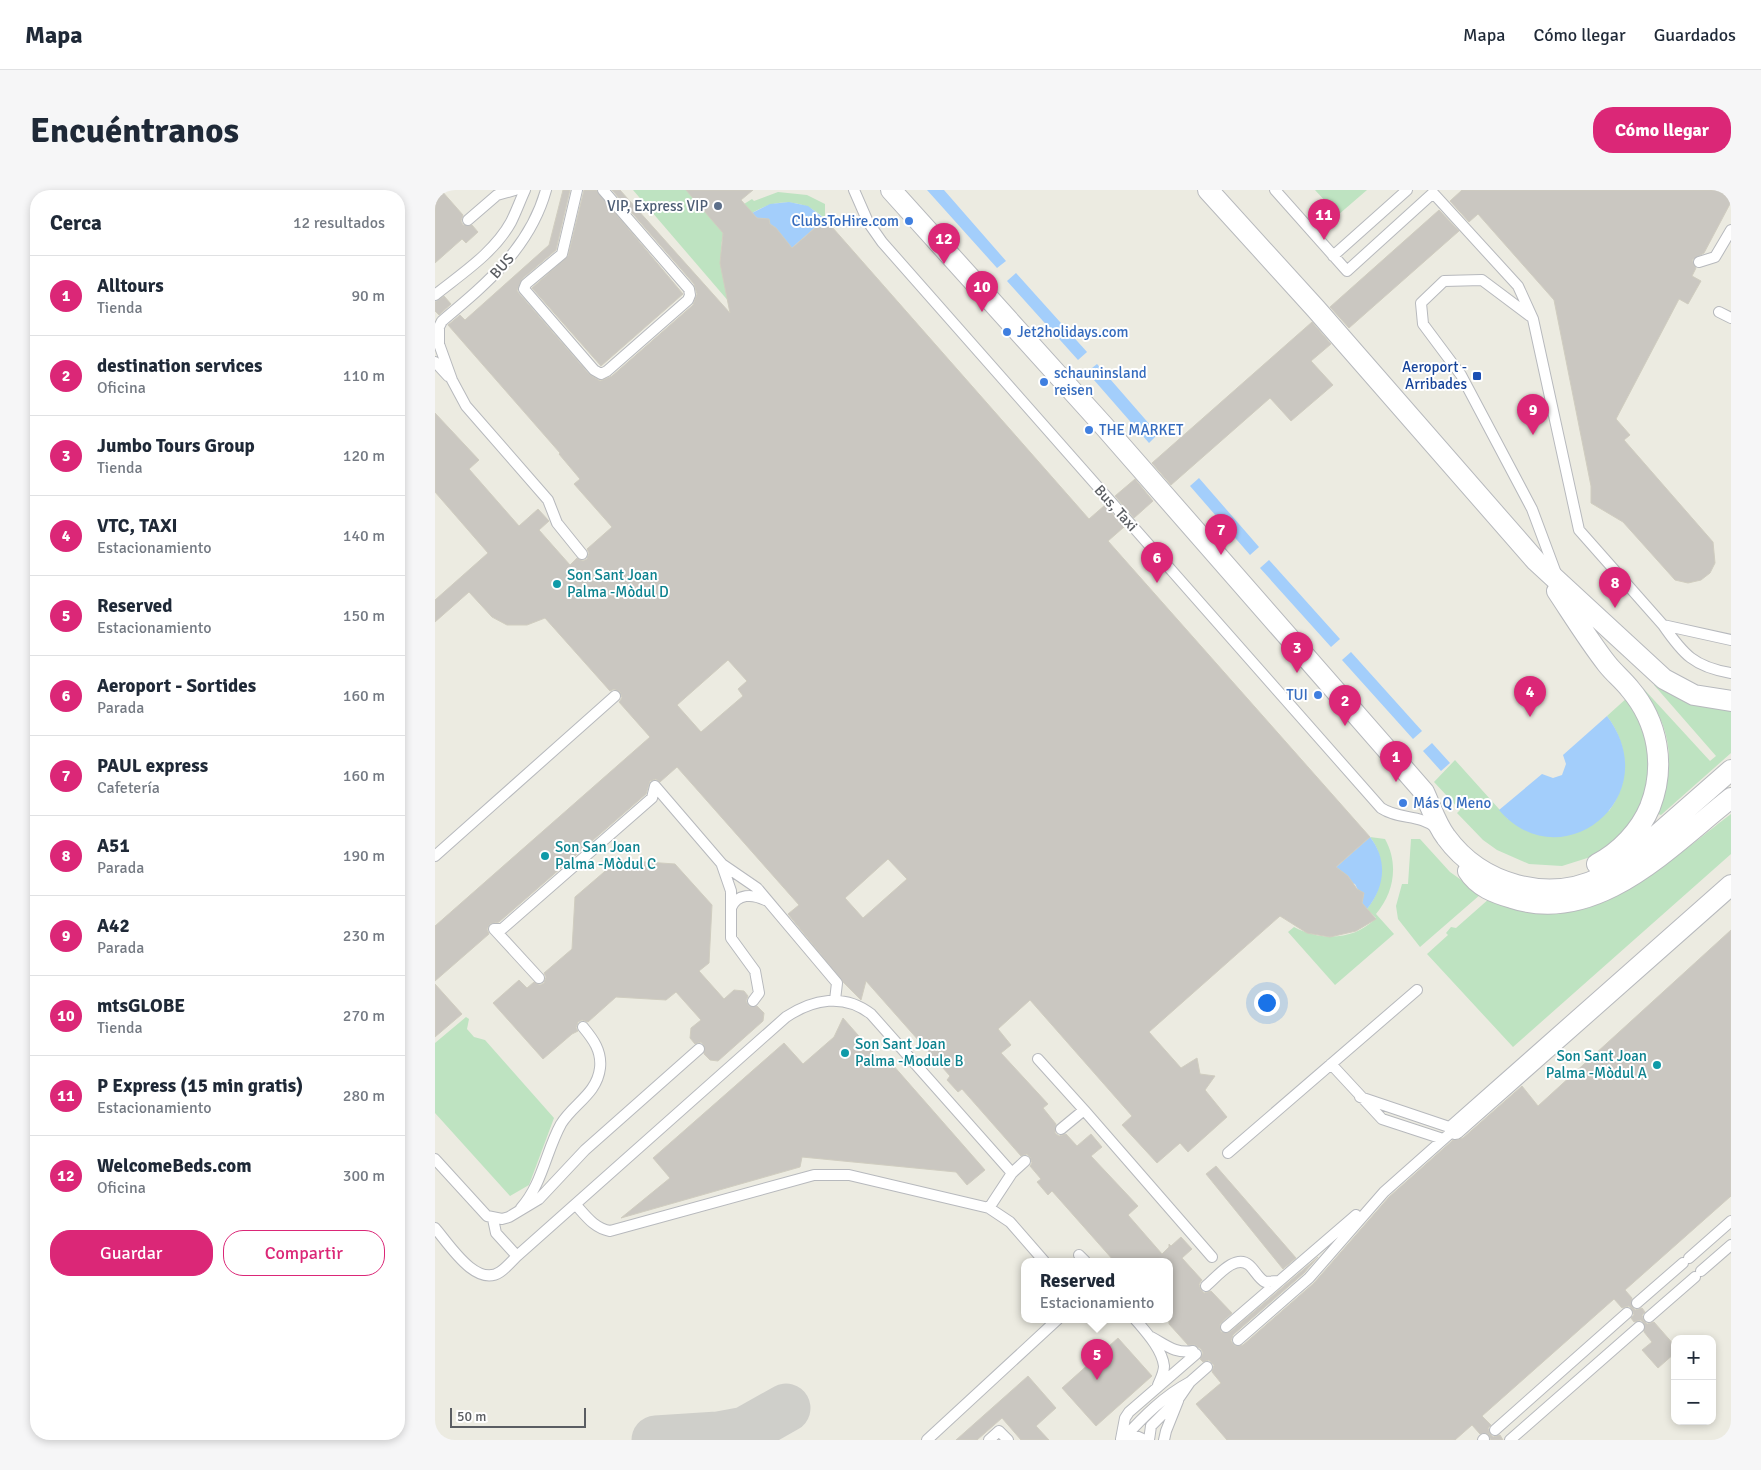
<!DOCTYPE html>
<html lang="es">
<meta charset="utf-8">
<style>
body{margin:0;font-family:Signika,sans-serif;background:#f6f6f7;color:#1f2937}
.controls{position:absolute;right:15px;bottom:15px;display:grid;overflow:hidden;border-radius:10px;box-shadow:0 2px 8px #0003}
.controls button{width:45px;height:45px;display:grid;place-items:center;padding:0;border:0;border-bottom:1px solid #e0e1e3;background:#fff;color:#1f2937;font:25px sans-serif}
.scale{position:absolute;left:15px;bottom:12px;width:136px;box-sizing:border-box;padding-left:5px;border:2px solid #5a5d62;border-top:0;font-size:14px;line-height:18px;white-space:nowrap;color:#5a5d62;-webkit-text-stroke:4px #fff;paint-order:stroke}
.you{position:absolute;left:831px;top:812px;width:18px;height:18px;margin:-12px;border:4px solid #fff;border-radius:50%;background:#1a73e8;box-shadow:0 0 0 8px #1a73e833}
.badge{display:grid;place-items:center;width:32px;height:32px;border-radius:50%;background:#db2777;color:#fff;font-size:16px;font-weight:700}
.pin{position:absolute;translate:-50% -41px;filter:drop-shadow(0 1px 2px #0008)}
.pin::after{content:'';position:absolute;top:26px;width:18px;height:15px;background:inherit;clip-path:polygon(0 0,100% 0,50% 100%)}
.popup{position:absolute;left:586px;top:1068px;width:152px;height:65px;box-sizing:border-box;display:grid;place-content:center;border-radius:10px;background:#fff;filter:drop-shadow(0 1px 4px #0005);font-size:16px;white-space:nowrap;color:#747a83}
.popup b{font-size:19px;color:#1f2937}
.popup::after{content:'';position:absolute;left:50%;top:100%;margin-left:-10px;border:10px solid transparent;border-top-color:#fff}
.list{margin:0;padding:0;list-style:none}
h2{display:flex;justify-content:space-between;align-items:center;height:65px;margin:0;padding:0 20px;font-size:21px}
h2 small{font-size:16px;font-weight:400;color:#747a83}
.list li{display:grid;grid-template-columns:32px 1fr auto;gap:15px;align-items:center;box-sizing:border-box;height:80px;padding:0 20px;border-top:1px solid #e0e1e3}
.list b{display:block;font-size:19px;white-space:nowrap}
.list p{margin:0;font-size:16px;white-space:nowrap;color:#747a83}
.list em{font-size:16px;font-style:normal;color:#747a83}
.actions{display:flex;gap:10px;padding:15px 20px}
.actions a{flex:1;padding:11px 0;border:1px solid #db2777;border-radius:20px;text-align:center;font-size:18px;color:#db2777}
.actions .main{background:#db2777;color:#fff}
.map{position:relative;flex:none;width:1296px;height:1250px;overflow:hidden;border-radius:20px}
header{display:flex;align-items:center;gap:30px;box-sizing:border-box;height:70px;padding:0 25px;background:#fff;border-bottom:1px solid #e0e1e3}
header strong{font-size:24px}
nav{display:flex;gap:28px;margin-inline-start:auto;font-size:18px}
.intro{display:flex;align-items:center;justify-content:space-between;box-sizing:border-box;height:120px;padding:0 30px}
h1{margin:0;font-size:35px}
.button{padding:12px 22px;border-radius:20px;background:#db2777;color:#fff;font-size:18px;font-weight:700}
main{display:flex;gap:30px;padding:0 30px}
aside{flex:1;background:#fff;border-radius:20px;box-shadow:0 2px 8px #0003}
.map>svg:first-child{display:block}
.green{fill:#bee3c1}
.water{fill:#a3cefb}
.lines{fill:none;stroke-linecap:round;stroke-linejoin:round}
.taxiway{stroke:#cfcfca;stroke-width:49}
.building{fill:#cac7c1;stroke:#d0cdc0;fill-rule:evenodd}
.lane-casing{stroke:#b7b9bd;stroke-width:12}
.street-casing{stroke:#b7b9bd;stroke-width:22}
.lane{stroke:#fff;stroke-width:10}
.street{stroke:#fff;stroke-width:20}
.service-dot{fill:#5c6f8a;stroke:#fff;stroke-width:2}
.shop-dot{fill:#3f7fe0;stroke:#fff;stroke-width:2}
.transit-dot{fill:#1a4fb4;stroke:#fff;stroke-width:2}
.culture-dot{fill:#0f9aa8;stroke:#fff;stroke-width:2}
.labels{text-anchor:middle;stroke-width:4;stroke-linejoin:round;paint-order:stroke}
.service-label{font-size:15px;fill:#4e5e75;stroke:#fff;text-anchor:end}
.shop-label{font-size:15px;fill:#366cbe;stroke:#fff;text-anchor:start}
.street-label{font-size:15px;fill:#5a5d62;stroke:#fff}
.transit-label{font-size:15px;fill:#164399;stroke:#fff;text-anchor:end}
.culture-label{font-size:15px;fill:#0d838f;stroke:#fff;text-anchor:start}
</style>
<header>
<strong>Mapa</strong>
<nav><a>Mapa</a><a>Cómo llegar</a><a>Guardados</a></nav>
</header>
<div class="intro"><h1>Encuéntranos</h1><a class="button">Cómo llegar</a></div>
<main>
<aside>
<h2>Cerca<small>12 resultados</small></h2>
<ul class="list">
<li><span class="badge">1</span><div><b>Alltours</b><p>Tienda</p></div><em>90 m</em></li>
<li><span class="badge">2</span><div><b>destination services</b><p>Oficina</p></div><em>110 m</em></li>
<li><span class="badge">3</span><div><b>Jumbo Tours Group</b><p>Tienda</p></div><em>120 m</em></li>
<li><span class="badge">4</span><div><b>VTC, TAXI</b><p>Estacionamiento</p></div><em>140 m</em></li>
<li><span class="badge">5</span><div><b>Reserved</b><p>Estacionamiento</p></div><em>150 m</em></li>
<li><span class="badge">6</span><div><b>Aeroport - Sortides</b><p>Parada</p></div><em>160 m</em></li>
<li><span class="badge">7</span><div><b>PAUL express</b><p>Cafetería</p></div><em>160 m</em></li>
<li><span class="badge">8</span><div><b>A51</b><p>Parada</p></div><em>190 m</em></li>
<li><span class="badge">9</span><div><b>A42</b><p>Parada</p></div><em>230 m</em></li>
<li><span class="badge">10</span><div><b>mtsGLOBE</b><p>Tienda</p></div><em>270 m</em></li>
<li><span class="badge">11</span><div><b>P Express (15 min gratis)</b><p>Estacionamiento</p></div><em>280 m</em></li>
<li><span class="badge">12</span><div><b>WelcomeBeds.com</b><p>Oficina</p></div><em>300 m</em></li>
</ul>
<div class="actions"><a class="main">Guardar</a><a>Compartir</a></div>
</aside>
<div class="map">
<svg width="1296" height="1250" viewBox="0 0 1296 1250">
<rect width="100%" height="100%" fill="#ecebe1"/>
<!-- green -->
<path class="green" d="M 198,0 L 252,0 L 289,41 C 281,71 291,85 295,113 Z
M 880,0 L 932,0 L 903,25 Z
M 343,2 L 372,5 L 390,14 L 390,29 C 369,8 341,8 317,23 L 309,14 L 317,9 L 319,11 Z
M 1221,492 L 1296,519 L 1296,563 L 1226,625 L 1223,624 C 1241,575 1238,540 1207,497 L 1275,571 L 1281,566 L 1219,495 Z
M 1193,507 L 1202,519 L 1219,566 L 1205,627 L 1165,664 L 1127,676 L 1094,674 L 1062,660 L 1048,650 L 1022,623 L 1025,620 L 999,592 L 1020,570 L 1073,629 L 1174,621 C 1196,591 1194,556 1172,526 Z
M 1296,624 L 1296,664 L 1078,857 L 992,764 L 1013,745 L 1011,743 L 1016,737 L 1021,738 L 1055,708 C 1077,713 1100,720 1122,722 C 1177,726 1253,656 1296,624 Z
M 935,647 L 950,649 C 964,674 959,703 941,724 L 959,744 L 900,795 L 853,742 L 859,737 C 885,751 919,751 941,728 L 932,719 C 949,698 952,669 935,647 Z
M 976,649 L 985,649 L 1015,682 L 1046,704 L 985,757 L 963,729 L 961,716 L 967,694 L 973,694 Z
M 31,827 L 34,829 L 32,839 L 39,847 L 50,850 L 119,928 L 94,995 L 75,1006 L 0,923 L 0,853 Z"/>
<!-- water -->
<path class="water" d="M 492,0 L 509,0 L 571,71 L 562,78 Z
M 354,12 L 373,16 L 390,29 L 352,62 L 348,47 L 325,32 L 317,23 L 335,14 Z
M 581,83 L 652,162 L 643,170 L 572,91 Z
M 662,174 L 723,244 L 714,253 L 652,182 Z
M 764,288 L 824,357 L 815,365 L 755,296 Z
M 834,370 L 905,449 L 896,457 L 825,378 Z
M 916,462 L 987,541 L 978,549 L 907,470 Z
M 1172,526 C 1233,607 1126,692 1064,620 L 1107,584 L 1118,588 L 1127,585 L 1131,574 L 1128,565 Z
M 997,553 L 1015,573 L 1006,581 L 988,561 Z
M 935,647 C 953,670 950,697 932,719 L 924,710 L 929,705 L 924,702 L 920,694 L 917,693 L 913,686 L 898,680 Z"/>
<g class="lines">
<!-- taxiway -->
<path class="taxiway" d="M 221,1250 L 283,1246 L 310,1241
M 294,1250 L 351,1218"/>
</g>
<!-- building -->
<path class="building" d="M 0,0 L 6,0 L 28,25 L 26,31 L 28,35 L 37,35 L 43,42 L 31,53 L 27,49 L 0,73 Z
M 128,0 L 135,0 L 121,60 L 87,89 L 82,101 L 154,184 L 165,191 L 177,186 L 258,115 L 262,104 L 259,94 L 177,0 L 185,0 L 295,123 L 285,73 L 288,43 L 251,0 L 318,0 L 306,10 L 322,28 L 334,29 L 335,34 L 341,38 L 357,58 L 390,29 L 654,329 L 670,315 L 689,337 L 673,351 L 935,647 L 901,677 L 913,686 L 922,699 L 929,703 L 927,713 L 941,729 L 921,741 L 895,747 L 872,743 L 845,726 L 714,842 L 746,878 L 762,868 L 765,884 L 780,886 L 770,900 L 792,927 L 753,962 L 745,953 L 722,973 L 687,935 L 697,926 L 595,810 L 563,839 L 576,855 L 566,863 L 613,914 L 608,918 L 621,934 L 620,943 L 624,946 L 631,944 L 642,956 L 656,944 L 667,957 L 656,966 L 703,1016 L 693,1025 L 727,1064 L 734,1057 L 734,1054 L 736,1056 L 746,1047 L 757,1059 L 747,1068 L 767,1090 L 764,1094 L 766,1100 L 769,1103 L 776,1101 L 797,1123 L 785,1134 L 786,1142 L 795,1142 L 883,1067 L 869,1083 L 798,1145 L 796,1151 L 800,1156 L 808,1155 L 879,1093 L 954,1007 L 1018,950 L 1028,948 L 1087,896 L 1103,916 L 1296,740 L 1296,1006 L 1190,1100 L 1197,1108 L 1197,1117 L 1200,1120 L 1207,1118 L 1210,1122 L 1207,1125 L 1209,1131 L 1212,1134 L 1219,1132 L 1240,1156 L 1240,1163 L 1223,1178 L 1207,1160 L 1217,1152 L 1209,1142 L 1209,1133 L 1206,1130 L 1199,1132 L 1196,1128 L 1199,1125 L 1197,1119 L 1194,1116 L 1187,1118 L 1179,1109 L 1047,1226 L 1056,1235 L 1053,1238 L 1055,1244 L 1058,1247 L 1065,1245 L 1068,1250 L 1056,1250 L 1053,1244 L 1045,1244 L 1037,1235 L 1020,1250 L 792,1250 L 761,1214 L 786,1193 L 777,1182 L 779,1175 L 774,1170 L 768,1172 L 765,1169 L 768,1163 L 766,1159 L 760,1155 L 753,1155 L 734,1134 L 734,1071 L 679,1071 L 617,1001 L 613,1005 L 602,992 L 606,989 L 595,976 L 597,973 L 595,967 L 592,964 L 586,966 L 527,899 L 523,902 L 512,890 L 515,886 L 431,791 L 426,810 L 409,793 L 353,724 L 364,715 L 242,577 L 225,592 L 221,589 L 215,591 L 211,604 L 64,732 L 55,734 L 52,739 L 54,744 L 0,791 L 0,736 L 215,547 L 184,512 L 187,508 L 185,502 L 179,499 L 175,501 L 110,428 L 92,435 L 72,435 L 57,427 L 34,402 L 0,432 L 0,410 L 53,363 L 0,302 L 0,223 L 44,270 L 34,279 L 84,336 L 103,319 L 114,331 L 104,340 L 135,375 L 142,368 L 148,371 L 152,369 L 154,363 L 152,359 L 177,337 L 139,294 L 145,289 L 124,264 L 125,263 L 13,135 L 25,125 L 30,130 L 114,55 ZM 293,470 L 312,491 L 303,499 L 308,506 L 266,542 L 242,515 ZM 453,669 L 472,689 L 428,728 L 410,708 Z
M 149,0 L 161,0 L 248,104 L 166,176 L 97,98 L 133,66 Z
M 1027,0 L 1296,0 L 1296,12 L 1269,63 L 1257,70 L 1261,78 L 1257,86 L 1266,91 L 1253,114 L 1244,109 L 1181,229 L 1195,245 L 1189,250 L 1278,352 L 1280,373 L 1275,383 L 1266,390 L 1253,393 L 1240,390 L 1188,332 L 1156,313 L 1156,296 L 1119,110 L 1043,24 L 1034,32 L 1015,11 Z
M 1004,20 L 1024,41 L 914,138 L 895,117 Z
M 9,106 L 16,114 L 4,125 L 0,121 L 0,112 Z
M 877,132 L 896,154 L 876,171 L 898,195 L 856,231 L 835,208 L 736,295 L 717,273 Z
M 700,289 L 718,311 L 699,328 L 680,306 Z
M 183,670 L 240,674 L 277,715 L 274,773 L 264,781 L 289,809 L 299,800 L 309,801 L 313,806 L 311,811 L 314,816 L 322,816 L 329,823 L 328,831 L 283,871 L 275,870 L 269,864 L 269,855 L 266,852 L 260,854 L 255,848 L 256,838 L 266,830 L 241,802 L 231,810 L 181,807 L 153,832 L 147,830 L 143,832 L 141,838 L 143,841 L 137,844 L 108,869 L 58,813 L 84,790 L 92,798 L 99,792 L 105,795 L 109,793 L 111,787 L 109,783 L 137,759 L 140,707 Z
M 0,794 L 27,824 L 0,847 Z
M 408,828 L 452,878 L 457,874 L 550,980 L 532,995 L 521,982 L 367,967 L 365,977 L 186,1028 L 235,988 L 218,968 L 349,853 L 368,874 L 399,847 Z
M 781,976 L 861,1068 L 848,1079 L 771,984 Z
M 683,1148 L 717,1186 L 661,1236 L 627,1198 Z
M 593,1186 L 621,1218 L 601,1236 L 614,1250 L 586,1250 L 567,1228 L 542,1250 L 521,1250 Z"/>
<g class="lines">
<!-- lane casing -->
<g class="lane-casing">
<path id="lane" d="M 111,0 C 95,58 51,94 7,131 L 4,137 L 4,154 L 17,190 L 31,216 L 113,310 L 122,333 L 147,364
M 142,0 L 127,64 L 91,94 L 89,99 L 159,180 L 166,184 L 172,181 L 253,110 L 255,105 L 254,99 L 168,0
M 419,0 L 433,32 L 447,52 L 946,618 C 964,630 985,624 1001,638
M 840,0 L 912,81 L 998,3 L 1083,96 L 1098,129 L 1144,340 L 1228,435 L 1296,450
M 33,30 L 62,5 L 80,0
M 898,66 L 972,0
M 1264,72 L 1280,67 L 1296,40
M 0,105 C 26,84 59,63 76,32 C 81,22 85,11 90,0
M 1284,122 L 1296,128
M 1095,126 L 1047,90 L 1009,91 L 986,113 L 988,134 L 1026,185 L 1097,319 L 1122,386
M 0,172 L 13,186
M 1228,435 C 1248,464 1259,477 1296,483
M 220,596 L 287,674 L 322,698 L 402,793 L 400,810
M 0,666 L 180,506
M 287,675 L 296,701 L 296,748 L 320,781 L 324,803 L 318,811
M 296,718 C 302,703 318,704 330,710
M 59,739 L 67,739 L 217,608 L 220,596
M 59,739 L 104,788
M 603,869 L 649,920
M 896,874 L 947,929 L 1008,949
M 626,939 L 649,920 L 777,1067
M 793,963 L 982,800
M 0,969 L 52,1026 L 67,1029 L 74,1027 L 104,1009 L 150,960 L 264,859
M 141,1015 C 151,1026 159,1038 175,1041 L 379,985 L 414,985 L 554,1018 L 575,1032 L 609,1071
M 86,1018 C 107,995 111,961 126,934 C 138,914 162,904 165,878 C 167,861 158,849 148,837
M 554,1018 L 577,983 L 590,971
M 0,1038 C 14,1054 41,1098 65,1082 C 71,1078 77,1071 82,1066 L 61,1043 L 58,1029
M 644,1065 L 650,1071
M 82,1066 L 351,827 C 378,809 409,803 436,824 L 577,983
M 1254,1068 L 1296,1031
M 1266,1081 L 1296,1055
M 771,1096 C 781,1088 800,1063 814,1075 C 820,1080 823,1088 830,1092 L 843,1091
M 1202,1113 L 1248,1073
M 1214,1127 L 1260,1087
M 700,1129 C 711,1142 727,1159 729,1176 C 729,1183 725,1190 723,1195
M 791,1137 L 921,1025
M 716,1147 C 731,1155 740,1164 758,1161
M 803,1150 L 874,1088 L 949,1002 L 1020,939 L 925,907
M 755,1192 L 772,1177
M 1060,1240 L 1192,1123
M 689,1248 C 709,1226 729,1206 755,1192 L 744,1208 L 716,1236 L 714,1250
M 686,1249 L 690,1228 L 694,1222 L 761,1164
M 688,1249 L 699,1245 L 710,1250
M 492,1250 L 623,1129
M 554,1250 L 564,1241 L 573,1250
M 729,1250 L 731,1241 L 743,1211
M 1048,1250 L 1049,1249
M 1075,1250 L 1204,1137"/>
</g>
<!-- street casing -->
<g class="street-casing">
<path id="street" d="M 456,0 L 668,235 L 989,602 C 996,617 1001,634 1011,647 C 1046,695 1113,714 1167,687 C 1189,676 1207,659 1224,643 C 1248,622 1272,601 1296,580
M 773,0 L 881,119 L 1101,371 L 1229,489 L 1259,505 L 1296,511
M 1122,401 C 1138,425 1154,451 1172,474 C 1179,483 1188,490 1195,499 C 1223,532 1231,576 1215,617 C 1205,641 1185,662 1162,674
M 1033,681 C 1043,697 1060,703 1077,708 C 1162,736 1235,656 1296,608
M 1020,939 L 1296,695"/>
</g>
<!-- lane -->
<use href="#lane" class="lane"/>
<!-- street -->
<use href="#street" class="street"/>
</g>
<!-- markers -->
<circle class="service-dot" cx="283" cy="16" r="5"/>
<g class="shop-dot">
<circle cx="474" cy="31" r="5"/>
<circle cx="572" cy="142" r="5"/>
<circle cx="609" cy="192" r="5"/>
<circle cx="654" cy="240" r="5"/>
<circle cx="883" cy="505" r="5"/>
<circle cx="968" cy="613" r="5"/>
</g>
<rect class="transit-dot" x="1037" y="181" width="10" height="10" rx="2.5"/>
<g class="culture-dot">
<circle cx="122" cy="394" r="5"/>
<circle cx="110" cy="666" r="5"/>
<circle cx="410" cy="863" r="5"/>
<circle cx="1222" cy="875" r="5"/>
</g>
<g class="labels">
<!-- service labels -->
<g class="service-label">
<text x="273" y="21">VIP, Express VIP</text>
</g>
<!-- shop labels -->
<g class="shop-label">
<text x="464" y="36" text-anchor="end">ClubsToHire.com</text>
<text x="582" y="147">Jet2holidays.com</text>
<text x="619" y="188">schauninsland<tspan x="619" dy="17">reisen</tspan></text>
<text x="664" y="245">THE MARKET</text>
<text x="873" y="510" text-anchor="end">TUI</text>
<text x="978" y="618">Más Q Meno</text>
</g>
<!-- street labels -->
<g class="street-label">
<text transform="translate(67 76) rotate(-48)" y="5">BUS</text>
<text transform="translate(681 318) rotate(48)" y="5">Bus, Taxi</text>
</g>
<!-- transit labels -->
<g class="transit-label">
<text x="1032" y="182">Aeroport -<tspan x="1032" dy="17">Arribades</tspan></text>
</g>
<!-- culture labels -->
<g class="culture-label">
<text x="132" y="390">Son Sant Joan<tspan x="132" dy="17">Palma -Mòdul D</tspan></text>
<text x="120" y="662">Son San Joan<tspan x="120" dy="17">Palma -Mòdul C</tspan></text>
<text x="420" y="859">Son Sant Joan<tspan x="420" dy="17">Palma -Module B</tspan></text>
<text x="1212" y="871" text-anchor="end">Son Sant Joan<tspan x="1212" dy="17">Palma -Mòdul A</tspan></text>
</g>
</g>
</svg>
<div class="controls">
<button>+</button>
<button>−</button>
</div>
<div class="scale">50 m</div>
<div class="you"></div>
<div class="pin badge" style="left:961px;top:592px">1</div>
<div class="pin badge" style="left:910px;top:536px">2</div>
<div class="pin badge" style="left:862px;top:483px">3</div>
<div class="pin badge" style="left:1095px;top:527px">4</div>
<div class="pin badge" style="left:662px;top:1190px">5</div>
<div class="popup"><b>Reserved</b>Estacionamiento</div>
<div class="pin badge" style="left:722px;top:393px">6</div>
<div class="pin badge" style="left:786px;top:365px">7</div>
<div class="pin badge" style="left:1180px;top:418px">8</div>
<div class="pin badge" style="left:1098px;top:245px">9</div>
<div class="pin badge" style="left:547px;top:122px">10</div>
<div class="pin badge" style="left:889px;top:50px">11</div>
<div class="pin badge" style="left:509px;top:74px">12</div>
</div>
</main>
